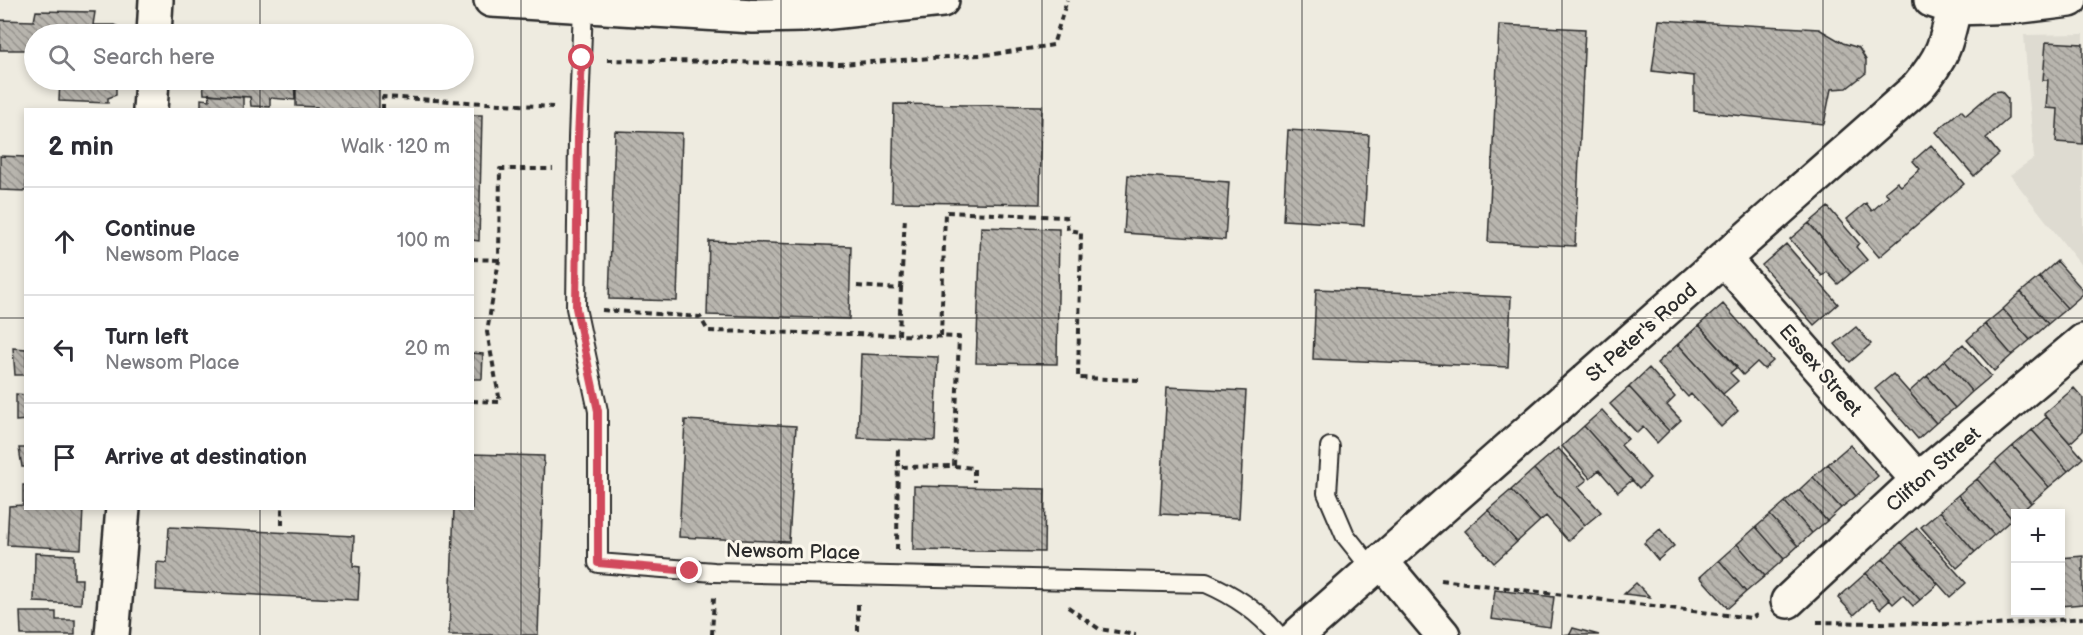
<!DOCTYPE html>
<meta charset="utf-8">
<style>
body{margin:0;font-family:"Balsamiq Sans",sans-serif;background:#f7f7f7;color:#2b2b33}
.controls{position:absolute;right:18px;bottom:18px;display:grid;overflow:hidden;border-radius:0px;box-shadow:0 3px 9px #0003}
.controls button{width:54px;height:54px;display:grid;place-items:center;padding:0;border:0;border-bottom:2px solid #e1e1e2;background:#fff;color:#2b2b33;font:30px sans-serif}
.stop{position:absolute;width:18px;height:18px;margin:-14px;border:4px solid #d1495b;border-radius:50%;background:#fff}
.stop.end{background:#d1495b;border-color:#fff;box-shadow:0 2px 6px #0008}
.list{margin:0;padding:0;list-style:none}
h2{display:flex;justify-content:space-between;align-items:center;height:78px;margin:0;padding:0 24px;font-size:26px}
h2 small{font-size:20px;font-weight:400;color:#7c7c81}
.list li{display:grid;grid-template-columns:39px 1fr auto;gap:18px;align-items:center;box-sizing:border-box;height:108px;padding:0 24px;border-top:2px solid #e1e1e2}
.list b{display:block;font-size:22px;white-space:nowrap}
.list p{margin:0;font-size:20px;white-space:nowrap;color:#7c7c81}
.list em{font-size:20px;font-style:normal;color:#7c7c81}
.icon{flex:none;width:33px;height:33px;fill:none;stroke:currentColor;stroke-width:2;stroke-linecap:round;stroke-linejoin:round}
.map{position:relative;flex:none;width:2083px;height:635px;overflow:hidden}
.search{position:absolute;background:#fff;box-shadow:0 3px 9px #0003;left:24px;top:24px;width:450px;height:66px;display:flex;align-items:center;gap:15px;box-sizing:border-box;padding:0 21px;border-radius:33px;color:#7c7c81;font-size:22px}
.panel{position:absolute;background:#fff;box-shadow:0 3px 9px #0003;left:24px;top:108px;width:450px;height:402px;border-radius:0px}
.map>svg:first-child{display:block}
.built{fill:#dedbd1}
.building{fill:url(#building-back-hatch);stroke:#2b2b2b;stroke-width:1.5}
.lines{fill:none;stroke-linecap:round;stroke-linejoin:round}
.lane-casing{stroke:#2b2b2b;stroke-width:22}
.street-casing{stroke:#2b2b2b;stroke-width:38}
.primary-casing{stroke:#2b2b2b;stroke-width:38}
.path{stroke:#2b2b2b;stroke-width:4;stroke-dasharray:6 4.5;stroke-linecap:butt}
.lane{stroke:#fbf7ec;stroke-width:18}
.street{stroke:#fbf7ec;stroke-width:33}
.primary{stroke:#fbf7ec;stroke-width:33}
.route{stroke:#d1495b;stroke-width:8}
.grid{fill:none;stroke:#2b2b2b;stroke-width:1.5;stroke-opacity:0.55}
.labels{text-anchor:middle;stroke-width:6;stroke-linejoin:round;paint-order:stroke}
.street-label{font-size:20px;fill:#2b2b2b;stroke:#fbf7ec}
</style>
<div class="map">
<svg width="2083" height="635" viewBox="0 0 2083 635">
<defs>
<pattern id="building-back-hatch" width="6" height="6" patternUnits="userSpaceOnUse" patternTransform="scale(1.5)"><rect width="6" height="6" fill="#b8b5ae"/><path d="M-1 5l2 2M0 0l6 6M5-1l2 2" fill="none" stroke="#96938e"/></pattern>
</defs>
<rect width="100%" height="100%" fill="#eeebe0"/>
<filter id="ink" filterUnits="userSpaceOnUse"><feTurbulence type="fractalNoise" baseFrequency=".0167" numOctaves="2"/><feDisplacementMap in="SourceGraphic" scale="12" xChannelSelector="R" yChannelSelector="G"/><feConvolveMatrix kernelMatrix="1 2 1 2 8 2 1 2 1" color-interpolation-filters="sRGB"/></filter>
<g filter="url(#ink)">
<!-- built -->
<path class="built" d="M 2083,34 L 2083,268 L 2010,175 L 2034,158 L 2024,35 Z"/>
<!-- building -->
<path class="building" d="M 36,11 L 95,12 L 93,25 L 114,25 L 119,27 L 120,34 L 34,34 L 34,50 L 0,50 L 0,20 L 34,21 Z
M 1659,20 L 1819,29 L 1843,43 L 1859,48 L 1866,60 L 1866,73 L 1847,88 L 1831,89 L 1824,124 L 1694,111 L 1694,76 L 1652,71 Z
M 1499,25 L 1585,29 L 1575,246 L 1488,242 Z
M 2046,42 L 2083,44 L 2083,144 L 2056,142 L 2058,109 L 2046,108 L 2048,80 L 2043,80 Z
M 60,80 L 116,80 L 116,95 L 108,98 L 108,103 L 59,101 Z
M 203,80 L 294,80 L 295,100 L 270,98 L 270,107 L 251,106 L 250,97 L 204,94 Z
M 296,80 L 379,80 L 379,110 L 317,110 L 317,107 L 296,106 Z
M 2001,91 L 2008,99 L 2008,119 L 1986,138 L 1999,154 L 1974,176 L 1936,132 L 1961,110 L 1966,115 L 1993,92 Z
M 209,94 L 243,97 L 243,110 L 201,110 L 201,99 L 210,100 Z
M 894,104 L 1042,106 L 1040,204 L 892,202 Z
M 472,115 L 482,115 L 479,241 L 472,240 Z
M 1288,130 L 1369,135 L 1364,225 L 1283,220 Z
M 615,131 L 682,133 L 677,301 L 609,299 Z
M 1931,145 L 1964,184 L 1879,257 L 1847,219 L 1866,203 L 1872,211 L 1889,196 L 1885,192 L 1897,182 L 1901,186 L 1920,169 L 1913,161 Z
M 0,156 L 26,157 L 26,191 L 0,190 Z
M 1128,175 L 1229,182 L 1225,240 L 1124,233 Z
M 1828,207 L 1859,243 L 1856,247 L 1867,260 L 1851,273 L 1809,223 Z
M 1809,223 L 1851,273 L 1838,284 L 1827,272 L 1822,276 L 1790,239 Z
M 981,227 L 1059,229 L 1057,364 L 976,363 Z
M 709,241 L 851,246 L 849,319 L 707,315 Z
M 1786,244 L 1838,304 L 1814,325 L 1762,265 Z
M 2057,261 L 2083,290 L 2083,294 L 2067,308 L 2039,277 Z
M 2039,277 L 2067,308 L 2048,324 L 2021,292 Z
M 1316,289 L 1511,297 L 1508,367 L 1313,359 Z
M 2021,292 L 2048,324 L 2030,340 L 2003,309 Z
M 1723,304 L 1773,361 L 1764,369 L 1757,362 L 1743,375 L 1699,325 Z
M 2003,309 L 2030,340 L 2012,355 L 1985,324 Z
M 1985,324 L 2012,355 L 1994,371 L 1967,340 Z
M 1699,325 L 1737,367 L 1730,373 L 1738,381 L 1723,394 L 1678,344 Z
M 1856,327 L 1871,344 L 1850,362 L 1835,344 Z
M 1678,344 L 1738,411 L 1721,427 L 1691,394 L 1688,397 L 1657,363 Z
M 1963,344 L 1991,376 L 1972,392 L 1945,360 Z
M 13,348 L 26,349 L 26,375 L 15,375 Z
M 472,353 L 483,354 L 482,379 L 472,379 Z
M 861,354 L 938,357 L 935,441 L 858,438 Z
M 1945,360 L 1972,392 L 1955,408 L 1927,376 Z
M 1649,368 L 1675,397 L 1667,405 L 1681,420 L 1669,431 L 1629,387 Z
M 1893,374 L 1936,423 L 1918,439 L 1875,389 Z
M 1927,376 L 1955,408 L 1936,423 L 1909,392 Z
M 1167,387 L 1246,391 L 1239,518 L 1160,514 Z
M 1629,387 L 1669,431 L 1657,443 L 1643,427 L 1637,433 L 1610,404 Z
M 2074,388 L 2083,398 L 2083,431 L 2070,443 L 2044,414 Z
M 16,394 L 26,395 L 26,420 L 16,421 Z
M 1602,410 L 1628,439 L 1621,445 L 1650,478 L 1639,488 L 1584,426 Z
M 2047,417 L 2083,458 L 2068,471 L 2032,430 Z
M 685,420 L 796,426 L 789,542 L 679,537 Z
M 1584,426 L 1632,480 L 1618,492 L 1599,470 L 1590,478 L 1562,446 Z
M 2032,430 L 2068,471 L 2049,487 L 2013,446 Z
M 1850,445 L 1878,476 L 1856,496 L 1828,464 Z
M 2013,446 L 2049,487 L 2031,503 L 1995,462 Z
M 19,448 L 26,448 L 26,467 L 22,467 Z
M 1558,448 L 1587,480 L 1578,487 L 1601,512 L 1585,525 L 1534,469 Z
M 472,454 L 544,456 L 538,635 L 449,635 L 454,508 L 472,508 Z
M 1995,462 L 2031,503 L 2019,514 L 2016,514 L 2012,519 L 1977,479 Z
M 1828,464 L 1856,496 L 1841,508 L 1813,477 Z
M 1534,469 L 1585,525 L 1568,541 L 1546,516 L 1540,521 L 1511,490 Z
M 1813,477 L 1841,508 L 1827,521 L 1799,490 Z
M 1977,479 L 2012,519 L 1994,535 L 1958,495 Z
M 23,485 L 26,485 L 26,508 L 83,508 L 81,549 L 7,545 L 9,506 L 23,505 Z
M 914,486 L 1045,489 L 1044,552 L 913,550 Z
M 1511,490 L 1540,521 L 1517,542 L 1488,510 Z
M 1799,490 L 1827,521 L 1812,533 L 1785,502 Z
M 1958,495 L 1994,535 L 1975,552 L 1940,511 Z
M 1785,502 L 1812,533 L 1798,546 L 1770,515 Z
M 1488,510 L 1517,542 L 1494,563 L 1465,531 Z
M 1940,511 L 1975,552 L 1957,568 L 1921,527 Z
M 1770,515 L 1798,546 L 1784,559 L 1756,527 Z
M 169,527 L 354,536 L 353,566 L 360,567 L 358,600 L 156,590 L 157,562 L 167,563 Z
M 1756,527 L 1784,559 L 1765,576 L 1737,544 Z
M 1917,528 L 1966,583 L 1950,597 L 1901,542 Z
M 1660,529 L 1674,546 L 1658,560 L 1644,543 Z
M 1901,542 L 1938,584 L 1920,600 L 1883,559 Z
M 1737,544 L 1765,576 L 1746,592 L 1719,560 Z
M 35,553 L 74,555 L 74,579 L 82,579 L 81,604 L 34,602 Z
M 2083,556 L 2083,604 L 2060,606 L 2060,558 Z
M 1883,559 L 1920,600 L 1913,606 L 1903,595 L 1893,604 L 1866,573 Z
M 1719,560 L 1746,592 L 1728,608 L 1700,577 Z
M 1866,573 L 1890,600 L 1880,609 L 1871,599 L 1854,615 L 1838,598 Z
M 1636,583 L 1650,597 L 1624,594 Z
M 1495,590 L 1554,597 L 1550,627 L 1491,619 Z
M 20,612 L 56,612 L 56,620 L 75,620 L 75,635 L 21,635 Z
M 1573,628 L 1599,635 L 1563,635 L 1570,634 Z"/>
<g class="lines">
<!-- lane casing -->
<g class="lane-casing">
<path id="lane" d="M 583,6 L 578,138 L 576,308 L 598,411 L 598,563 L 714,572 L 1206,583 C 1234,595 1258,611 1278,635
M 1330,447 L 1327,493 L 1345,535 L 1372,569"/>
</g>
<!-- street casing -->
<g class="street-casing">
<path id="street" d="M 154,34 L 156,0
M 150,110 L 152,80
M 1724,259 L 1918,480
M 1381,561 L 1443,635
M 1788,601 L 1918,480 L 2083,341
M 112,635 L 123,508
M 1298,635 L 1918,87 C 1943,57 1946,45 1954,8"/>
</g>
<!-- primary casing -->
<g class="primary-casing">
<path id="primary" d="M 491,0 L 753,16 L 803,15 L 942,0
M 1931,0 L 1954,8 L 2021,6 L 2070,0"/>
</g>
<!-- path -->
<path class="path" d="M 607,60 L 839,64 L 995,54 L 1053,45 L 1067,0
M 383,110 L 383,97 L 553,107
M 472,259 L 499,260
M 857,286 L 901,289 L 899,335 L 959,337 L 954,466 L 897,467
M 901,289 L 905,217
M 602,310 L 700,317 L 708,331 L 899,335
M 941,336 L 945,212 L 1066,217 L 1068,230 L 1081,232 L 1078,378 L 1142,380
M 472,401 L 500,402 L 487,332 L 499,260 L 500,169 L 553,169
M 954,466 L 974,468 L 974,482
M 282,525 L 282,508
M 897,550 L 898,446
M 1441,580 L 1751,618 L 1757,615
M 1068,607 L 1099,629 L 1136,635
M 1817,622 L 1994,625 L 2083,618
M 858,631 L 858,602
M 712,635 L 714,597"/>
<!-- lane -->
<use href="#lane" class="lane"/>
<!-- street -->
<use href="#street" class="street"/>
<!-- primary -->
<use href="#primary" class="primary"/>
</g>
</g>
<g class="lines" filter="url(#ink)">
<!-- route -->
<path class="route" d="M 582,58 L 578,138 L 576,308 L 598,411 L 598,563 L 690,571"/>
</g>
<!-- grid -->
<path class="grid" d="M 260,0 L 260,34M 521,0 L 521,635M 781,0 L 781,635M 1042,0 L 1042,635M 1302,0 L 1302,635M 1562,0 L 1562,635M 1823,0 L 1823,635M 260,80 L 260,110M 0,318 L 26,318M 472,318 L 2083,318M 260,508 L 260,635"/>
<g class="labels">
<!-- street labels -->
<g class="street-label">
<text transform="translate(1641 332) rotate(-41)" y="7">St Peter's Road</text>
<text transform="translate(1821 370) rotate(49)" y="7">Essex Street</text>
<text transform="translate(1933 469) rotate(-41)" y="7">Clifton Street</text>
<text transform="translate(793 551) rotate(1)" y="7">Newsom Place</text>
</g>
</g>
</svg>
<div class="controls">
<button>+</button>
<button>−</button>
</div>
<div class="stop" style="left:582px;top:58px"></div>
<div class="stop end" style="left:690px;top:571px"></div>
<div class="search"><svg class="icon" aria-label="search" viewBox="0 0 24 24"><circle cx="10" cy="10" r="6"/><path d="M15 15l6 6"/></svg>Search here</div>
<section class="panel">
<h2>2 min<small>Walk · 120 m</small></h2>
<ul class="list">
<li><svg class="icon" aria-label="ahead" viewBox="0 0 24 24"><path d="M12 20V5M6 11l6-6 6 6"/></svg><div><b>Continue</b><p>Newsom Place</p></div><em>100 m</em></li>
<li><svg class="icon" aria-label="left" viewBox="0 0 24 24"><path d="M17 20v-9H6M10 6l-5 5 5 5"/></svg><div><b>Turn left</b><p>Newsom Place</p></div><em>20 m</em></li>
<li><svg class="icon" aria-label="arrive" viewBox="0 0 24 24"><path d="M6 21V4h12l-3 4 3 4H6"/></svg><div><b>Arrive at destination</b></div></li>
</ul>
</section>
</div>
